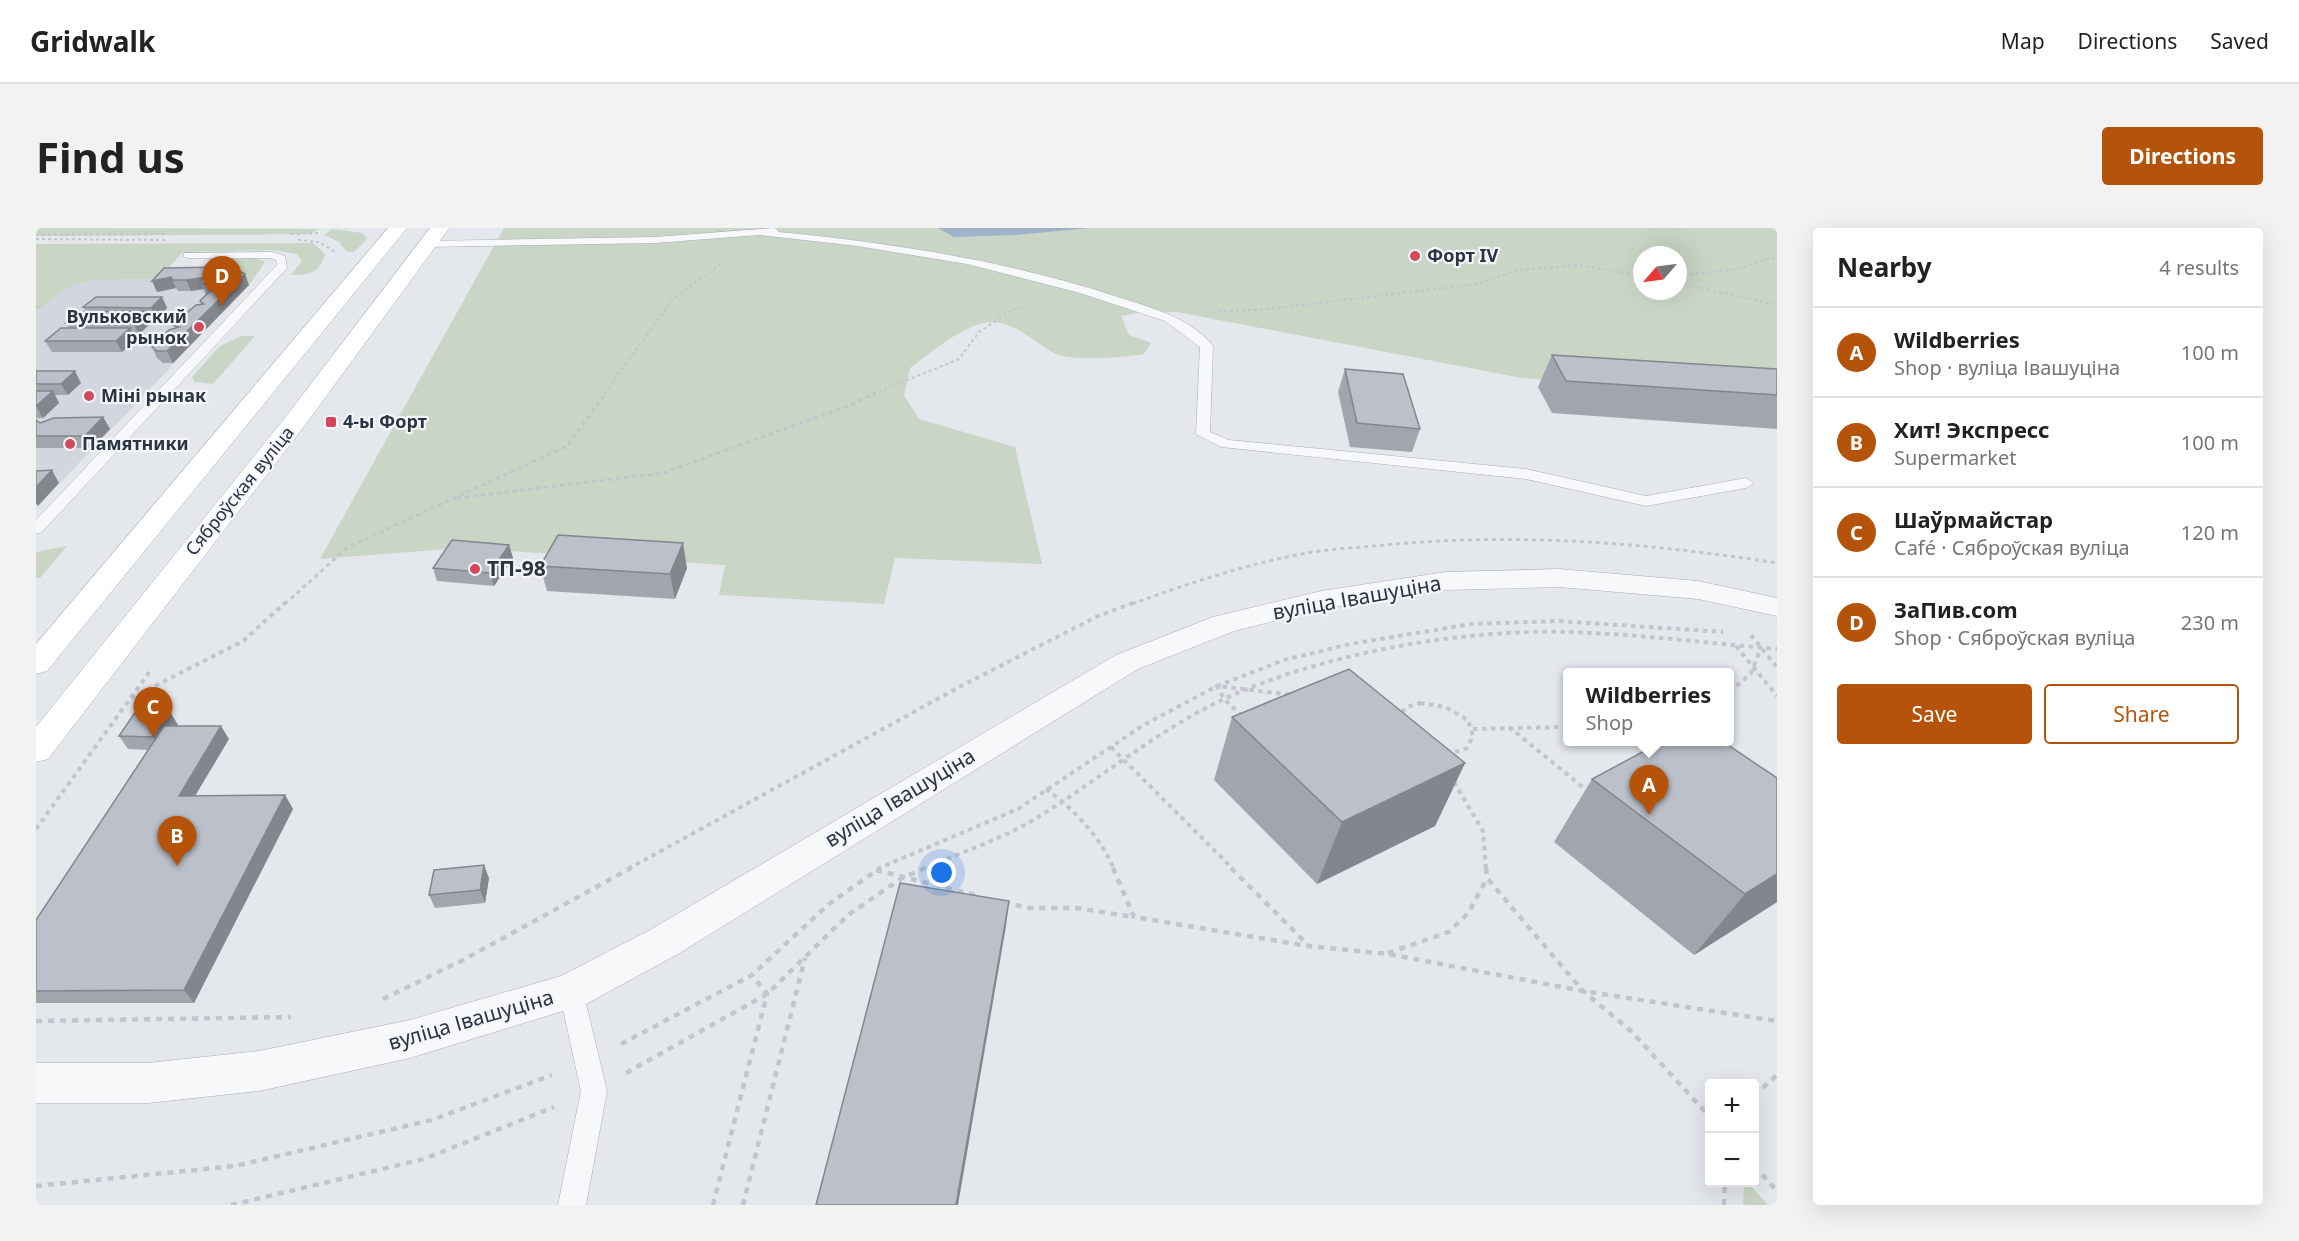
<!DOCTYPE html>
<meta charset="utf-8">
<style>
body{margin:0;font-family:"Noto Sans",sans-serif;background:#f2f2f2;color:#222}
.controls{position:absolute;right:18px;bottom:18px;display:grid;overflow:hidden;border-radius:6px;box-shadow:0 6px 24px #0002}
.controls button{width:54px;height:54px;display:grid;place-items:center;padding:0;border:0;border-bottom:2px solid #e0e0e0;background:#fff;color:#222;font:30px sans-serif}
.compass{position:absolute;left:1597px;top:18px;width:54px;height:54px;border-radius:50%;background:#fff;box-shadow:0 6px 24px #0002;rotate:242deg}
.you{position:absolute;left:906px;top:645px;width:21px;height:21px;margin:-15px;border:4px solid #fff;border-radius:50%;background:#1a73e8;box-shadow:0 0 0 9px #1a73e833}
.badge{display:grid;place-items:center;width:39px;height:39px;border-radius:50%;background:#b45309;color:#fff;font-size:20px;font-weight:700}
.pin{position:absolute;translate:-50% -50px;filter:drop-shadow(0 2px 3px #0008)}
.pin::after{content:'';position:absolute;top:32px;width:21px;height:18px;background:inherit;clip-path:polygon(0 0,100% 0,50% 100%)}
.popup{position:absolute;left:1527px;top:440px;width:171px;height:78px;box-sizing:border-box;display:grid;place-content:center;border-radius:6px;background:#fff;filter:drop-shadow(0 2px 4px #0005);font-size:20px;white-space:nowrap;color:#767676}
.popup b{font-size:22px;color:#222}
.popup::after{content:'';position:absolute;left:50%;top:100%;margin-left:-12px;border:12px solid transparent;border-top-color:#fff}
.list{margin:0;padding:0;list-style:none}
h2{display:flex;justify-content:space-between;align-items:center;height:78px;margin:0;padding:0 24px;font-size:26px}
h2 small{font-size:20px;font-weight:400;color:#767676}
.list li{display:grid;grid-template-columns:39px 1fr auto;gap:18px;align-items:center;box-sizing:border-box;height:90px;padding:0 24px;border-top:2px solid #e0e0e0}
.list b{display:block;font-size:22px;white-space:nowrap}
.list p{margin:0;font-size:20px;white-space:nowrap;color:#767676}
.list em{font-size:20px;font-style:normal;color:#767676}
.actions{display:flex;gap:12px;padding:18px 24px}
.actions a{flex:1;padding:14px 0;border:2px solid #b45309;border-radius:6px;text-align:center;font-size:21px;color:#b45309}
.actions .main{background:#b45309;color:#fff}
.map{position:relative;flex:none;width:1741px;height:977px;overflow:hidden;border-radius:6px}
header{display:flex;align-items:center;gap:36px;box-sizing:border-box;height:84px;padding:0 30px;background:#fff;border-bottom:2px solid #e0e0e0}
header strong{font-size:28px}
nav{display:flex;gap:33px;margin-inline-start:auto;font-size:21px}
.intro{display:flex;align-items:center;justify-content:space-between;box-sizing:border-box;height:144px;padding:0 36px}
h1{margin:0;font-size:42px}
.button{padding:15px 27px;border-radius:6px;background:#b45309;color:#fff;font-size:21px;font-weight:700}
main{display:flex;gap:36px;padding:0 36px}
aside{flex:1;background:#fff;border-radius:6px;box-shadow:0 6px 24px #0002}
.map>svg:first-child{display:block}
.built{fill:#d2d6de}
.green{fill:#c9d6c5;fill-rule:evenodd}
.water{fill:#9fb4cc}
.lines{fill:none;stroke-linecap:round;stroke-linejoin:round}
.lane-casing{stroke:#a9aeb7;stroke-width:1}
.street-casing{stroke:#a9aeb7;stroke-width:1}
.secondary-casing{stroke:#a9aeb7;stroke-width:1}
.path-far3{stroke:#c2c5cb;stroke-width:2;stroke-dasharray:3 3;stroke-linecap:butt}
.path-far2{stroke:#c2c5cb;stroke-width:3;stroke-dasharray:4 4;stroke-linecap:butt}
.path-far1{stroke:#c2c5cb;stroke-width:4;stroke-dasharray:4.5 4.5;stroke-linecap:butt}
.path{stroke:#c2c5cb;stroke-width:4.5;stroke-dasharray:6 6;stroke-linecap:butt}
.lane{fill:#f7f8fa;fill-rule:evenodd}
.street{fill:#f7f8fa;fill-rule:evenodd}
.secondary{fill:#fff;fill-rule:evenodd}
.wall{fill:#a1a5ae}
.shaded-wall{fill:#83868d}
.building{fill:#bbc0ca;stroke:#83868d;stroke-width:1.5}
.poi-dot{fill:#d1495b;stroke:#f4f6f9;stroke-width:2}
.labels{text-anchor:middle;stroke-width:4.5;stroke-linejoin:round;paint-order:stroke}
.far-poi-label{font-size:18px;font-weight:bold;fill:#2b3445;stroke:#f4f6f9;text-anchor:start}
.far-street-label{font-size:18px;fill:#2b3445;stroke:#f4f6f9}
.poi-label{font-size:21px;font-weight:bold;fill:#2b3445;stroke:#f4f6f9;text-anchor:start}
.street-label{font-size:21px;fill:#2b3445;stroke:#f4f6f9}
</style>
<header>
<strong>Gridwalk</strong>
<nav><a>Map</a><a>Directions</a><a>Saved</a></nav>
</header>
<div class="intro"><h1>Find us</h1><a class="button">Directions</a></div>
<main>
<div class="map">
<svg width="1741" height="977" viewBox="0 0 1741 977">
<rect width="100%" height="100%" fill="#e4e7ec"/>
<!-- built -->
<path class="built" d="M 200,50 L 213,57 L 0,280 L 0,84 L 31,60 L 59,52 Z"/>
<!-- green -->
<path class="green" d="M 0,0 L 282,1 L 275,6 L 4,8 L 0,8 Z
M 468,0 L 1741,0 L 1741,169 L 1486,150 L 1141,84 L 1110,83 L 1085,88 L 1093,107 L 1115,115 L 1108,126 C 1088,129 1038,134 1020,126 C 1000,116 982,96 958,94 C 930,93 895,125 874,140 L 868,167 L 883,191 L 979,219 L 1006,336 L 859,330 L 848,376 L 683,367 L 689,337 L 425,320 L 284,331 ZM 1606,27 L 1642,27 L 1642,63 L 1606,63 Z
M 296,1 L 326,5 L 331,11 L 318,24 L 310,23 L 303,14 L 289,7 Z
M 277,15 L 289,26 C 283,45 274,47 255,47 L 266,33 L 261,26 L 236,22 L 147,24 L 133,39 L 174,38 L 188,32 L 215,29 L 229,34 L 213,57 L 200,50 L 59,52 L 31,60 L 0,84 L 0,16 Z
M 205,108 L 219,108 L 177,156 L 159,154 L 156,149 L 184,118 Z
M 31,318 L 4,350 L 0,350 L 0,324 Z
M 1708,955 L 1712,955 L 1732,977 L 1707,977 Z"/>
<!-- water -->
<path class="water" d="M 902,0 L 1054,0 L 980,7 L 918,9 Z"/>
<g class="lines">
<!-- lane casing -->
<g class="lane-casing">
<path id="lane" d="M 739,0 L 743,4 C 857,15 972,33 1082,69 C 1115,80 1154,89 1177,118 L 1174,204 L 1193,212 L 1490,241 L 1610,268 L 1710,250 L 1718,255 L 1710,260 L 1610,278 L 1490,251 L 1185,219 L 1160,206 L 1164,119 L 1129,93 L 1044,65 L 931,36 L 821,18 L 723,7 L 619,15 L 392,19 L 386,16 L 392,13 L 619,9 Z
M 236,24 L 249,28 L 251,40 L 6,304 L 0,306 L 0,292 L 241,37 L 240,32 L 235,30 L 152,30 L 148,29 L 148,25 Z
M 535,752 L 544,756 L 547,763 L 571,863 L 550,977 L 522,977 L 545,863 L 523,763 L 526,756 Z"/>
</g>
<!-- street casing -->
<g class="street-casing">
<path id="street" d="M 1523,341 L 1662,353 L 1741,370 L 1741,388 L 1662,371 L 1523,359 L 1410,362 L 1285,381 L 1198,403 L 1102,441 L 642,726 L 550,776 L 374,830 L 223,863 L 112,875 L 0,875 L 0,835 L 112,835 L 223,823 L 374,792 L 525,748 L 614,702 L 1080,427 L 1177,389 L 1285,363 L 1410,344 Z"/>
</g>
<!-- secondary casing -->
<g class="secondary-casing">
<path id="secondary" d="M 352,0 L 371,0 L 11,443 L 0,446 L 0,416 Z
M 394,0 L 413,0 L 270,196 L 12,531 L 0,534 L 0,499 L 252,186 Z"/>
</g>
<!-- path-far3 -->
<path class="path-far3" d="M 255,6 L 285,5
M 0,7 L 131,6
M 0,11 L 131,12
M 262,12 L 283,14 L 301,25
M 1642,48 L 1699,41 L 1741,29
M 1642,55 L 1741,77
M 0,79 L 6,79
M 1176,84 L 1231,81 L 1443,56 L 1482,42 L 1543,37 L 1606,48
M 568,166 L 637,71 L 685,36
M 837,166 L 923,131 L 943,104 L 976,82 L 990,78"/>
<!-- path-far2 -->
<path class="path-far2" d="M 421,270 L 627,245 L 812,178 L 840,165
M 249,376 L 312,319 L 531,218 L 570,165
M 1096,376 C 1153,355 1211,336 1271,325 C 1293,321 1316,320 1338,318 C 1476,304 1605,314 1741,335"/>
<!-- path-far1 -->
<path class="path-far1" d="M 1715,407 L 1741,439
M 1700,418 L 1741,468
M 1694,464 L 1715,445 L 1725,420
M 95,470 L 207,413 L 250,374
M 1384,475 L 1409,479 L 1432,492 L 1437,508 L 1431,520 C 1403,533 1370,517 1364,486 L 1371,479 Z
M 1206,488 L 1188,471 L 1181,458 L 1257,467
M 1473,499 L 1553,564
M 1437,501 L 1532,499
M 1602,514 L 1622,520
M 1075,519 L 1197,641
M 1418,554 L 1447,603 L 1450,641
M 1010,561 C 1038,581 1065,610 1078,641
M 0,601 L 114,443
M 592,641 L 925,458 L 1062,388 L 1100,374
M 841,641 L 982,581 L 1106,498 L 1181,458 L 1248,432 L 1314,416 L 1435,396 L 1522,393 L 1687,404
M 886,641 C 923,625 964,612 999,591 C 1063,552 1120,503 1188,471 C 1285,426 1424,401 1531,404 C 1601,406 1671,415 1741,421"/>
<!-- path -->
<path class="path" d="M 1077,640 L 1098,689 L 1272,718 L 1352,726 L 1547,763 L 1741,793
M 1195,640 L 1272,717
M 1450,640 L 1451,650 L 1547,763 L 1595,803 L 1674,889
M 840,642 L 943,668
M 968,674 L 992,680 L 1041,680 L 1097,689
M 1352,725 L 1413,704 L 1433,684 L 1451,650
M 347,771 L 427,732 L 595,640
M 0,793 L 255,789
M 585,816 L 716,747 L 793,676 L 844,640
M 590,845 L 731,766 L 812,687 L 866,650 L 889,640
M 1718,868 L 1741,847
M 1718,938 L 1741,963
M 0,958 L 199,938 L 396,892 L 516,847
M 195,977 L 388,931 L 518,879
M 677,977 L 731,766 L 716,747
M 707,977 L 769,730
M 1688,977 L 1689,954"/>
<!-- lane -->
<use href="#lane" class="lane"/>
<!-- street -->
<use href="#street" class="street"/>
<!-- secondary -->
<use href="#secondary" class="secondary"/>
</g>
<!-- wall -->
<path class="wall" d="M 128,40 L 213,57 L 137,135 L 127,135 L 121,130 L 116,119 L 139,100 L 137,97 L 165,76 L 164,73 L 171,66 L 169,65 L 168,61 L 155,63 L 142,63 L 140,60 L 121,64 Z
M 126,69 L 131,80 L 120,91 L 113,91 L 115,95 L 103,106 L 97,106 L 99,111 L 86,124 L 16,124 L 9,113 L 33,100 L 30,95 L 50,84 L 47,79 Z
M 1516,127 L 1741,141 L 1741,201 L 1516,185 L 1502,159 Z
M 1309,141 L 1384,201 L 1376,224 L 1314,219 L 1302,164 Z
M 0,143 L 45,155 L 32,167 L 19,167 L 23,175 L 7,190 L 0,190 Z
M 67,189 L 74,201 L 56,220 L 0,220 L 0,192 L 4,195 Z
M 473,317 L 477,330 L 458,358 L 401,353 L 397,340 Z
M 504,338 L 651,340 L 639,371 L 511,363 Z
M 134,484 L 142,497 L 142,498 L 193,511 L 159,568 L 249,567 L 257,581 L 158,775 L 0,775 L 0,692 L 113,522 L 92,521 L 83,508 Z
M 1196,489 L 1429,535 L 1399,598 L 1281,656 L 1178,552 Z
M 1741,550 L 1741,674 L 1658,727 L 1518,614 L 1556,551 Z
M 453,650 L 449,675 L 399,680 L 393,667 Z"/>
<!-- shaded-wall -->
<path class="shaded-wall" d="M 209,46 L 213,57 L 137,135 L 131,123 Z
M 135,49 L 140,60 L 121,64 L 116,53 Z
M 171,49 L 180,57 L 176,69 L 172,58 L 164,54 L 168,61 L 155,63 L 150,52 Z
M 126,69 L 131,80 L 120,91 L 115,80 Z
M 110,83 L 115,95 L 103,106 L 97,95 Z
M 94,100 L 99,111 L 86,124 L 80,113 Z
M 39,143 L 45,155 L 32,167 L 25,156 Z
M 17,163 L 23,175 L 7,190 L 0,178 Z
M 67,189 L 74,201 L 56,220 L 49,208 Z
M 16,242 L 23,255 L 2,278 L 0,275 L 0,259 Z
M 647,315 L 651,340 L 639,371 L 634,346 Z
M 473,317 L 477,330 L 458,358 L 454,345 Z
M 134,484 L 142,497 L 125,522 L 117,509 Z
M 185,498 L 193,511 L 151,581 L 143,568 Z
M 1429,535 L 1399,598 L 1281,656 L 1306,594 Z
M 249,567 L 257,581 L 158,775 L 148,762 Z
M 448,637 L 453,650 L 449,675 L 444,662 Z
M 1741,646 L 1741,674 L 1658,727 L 1709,666 Z
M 973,673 L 970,698 L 922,977 L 920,977 Z"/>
<!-- building -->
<path class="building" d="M 195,39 L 209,46 L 131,123 L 121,123 L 116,119 L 133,102 L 143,99 L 137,97 L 160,77 L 168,76 L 164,73 L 180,57 L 172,58 L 164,54 L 171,49 L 150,52 L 137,52 L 135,49 L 116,53 L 128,40 Z
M 60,69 L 126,69 L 115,80 L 47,79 Z
M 110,83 L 97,95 L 30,95 L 44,84 Z
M 25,100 L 94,100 L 80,113 L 9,113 Z
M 1516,127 L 1741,141 L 1741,167 L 1530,153 Z
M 1309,141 L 1367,146 L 1384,201 L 1321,195 Z
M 0,143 L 39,143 L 25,156 L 0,156 Z
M 0,163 L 17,163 L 0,178 Z
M 67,189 L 49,208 L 0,208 L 0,192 L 4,195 L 18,190 Z
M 16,242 L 0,259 L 0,243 Z
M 522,307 L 647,315 L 634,346 L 504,338 Z
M 416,312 L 473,317 L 454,345 L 397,340 Z
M 1313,441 L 1429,535 L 1306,594 L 1196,489 Z
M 100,483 L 134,484 L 117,509 L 83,508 Z
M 128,498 L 185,498 L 143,568 L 249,567 L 148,762 L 0,763 L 0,692 Z
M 1627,513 L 1686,513 L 1741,550 L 1741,646 L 1709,666 L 1556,551 Z
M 448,637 L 444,662 L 393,667 L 398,642 Z
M 864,655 L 973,673 L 920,977 L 780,977 Z"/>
<!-- markers -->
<g class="poi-dot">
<circle cx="1379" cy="28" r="6"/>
<circle cx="163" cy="99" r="6"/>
<circle cx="53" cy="168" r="6"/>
<rect x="289" y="188" width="12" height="12" rx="3"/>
<circle cx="34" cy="216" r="6"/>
<circle cx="439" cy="341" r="6"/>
</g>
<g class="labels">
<!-- far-poi labels -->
<g class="far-poi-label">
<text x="1391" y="34">Форт IV</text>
<text x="151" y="95" text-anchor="end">Вульковский<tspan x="151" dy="21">рынок</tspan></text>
<text x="65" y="174">Міні рынак</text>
<text x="307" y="200">4-ы Форт</text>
<text x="46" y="222">Памятники</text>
</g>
<!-- far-street labels -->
<g class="far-street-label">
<text transform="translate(204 263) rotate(-51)" y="6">Сяброўская вуліца</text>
</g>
<!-- poi labels -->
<g class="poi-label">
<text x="451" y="348">ТП-98</text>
</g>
<!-- street labels -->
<g class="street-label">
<text transform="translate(1321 370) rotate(-10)" y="7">вуліца Івашуціна</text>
<text transform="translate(864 570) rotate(-31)" y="7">вуліца Івашуціна</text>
<text transform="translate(435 792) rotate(-16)" y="7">вуліца Івашуціна</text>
</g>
</g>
</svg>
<div class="controls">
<button>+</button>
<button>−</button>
</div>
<svg class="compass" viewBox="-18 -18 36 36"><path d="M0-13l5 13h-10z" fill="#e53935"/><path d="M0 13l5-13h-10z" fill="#767676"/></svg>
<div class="you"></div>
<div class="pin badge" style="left:1613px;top:587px">A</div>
<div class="popup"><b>Wildberries</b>Shop</div>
<div class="pin badge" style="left:141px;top:638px">B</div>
<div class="pin badge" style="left:117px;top:509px">C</div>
<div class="pin badge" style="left:186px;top:78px">D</div>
</div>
<aside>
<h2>Nearby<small>4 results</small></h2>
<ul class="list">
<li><span class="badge">A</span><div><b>Wildberries</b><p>Shop · вуліца Івашуціна</p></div><em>100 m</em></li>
<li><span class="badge">B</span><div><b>Хит! Экспресс</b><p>Supermarket</p></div><em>100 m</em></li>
<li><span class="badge">C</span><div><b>Шаўрмайстар</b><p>Café · Сяброўская вуліца</p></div><em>120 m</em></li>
<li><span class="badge">D</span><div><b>ЗаПив.com</b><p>Shop · Сяброўская вуліца</p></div><em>230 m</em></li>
</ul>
<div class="actions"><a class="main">Save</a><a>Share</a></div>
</aside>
</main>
